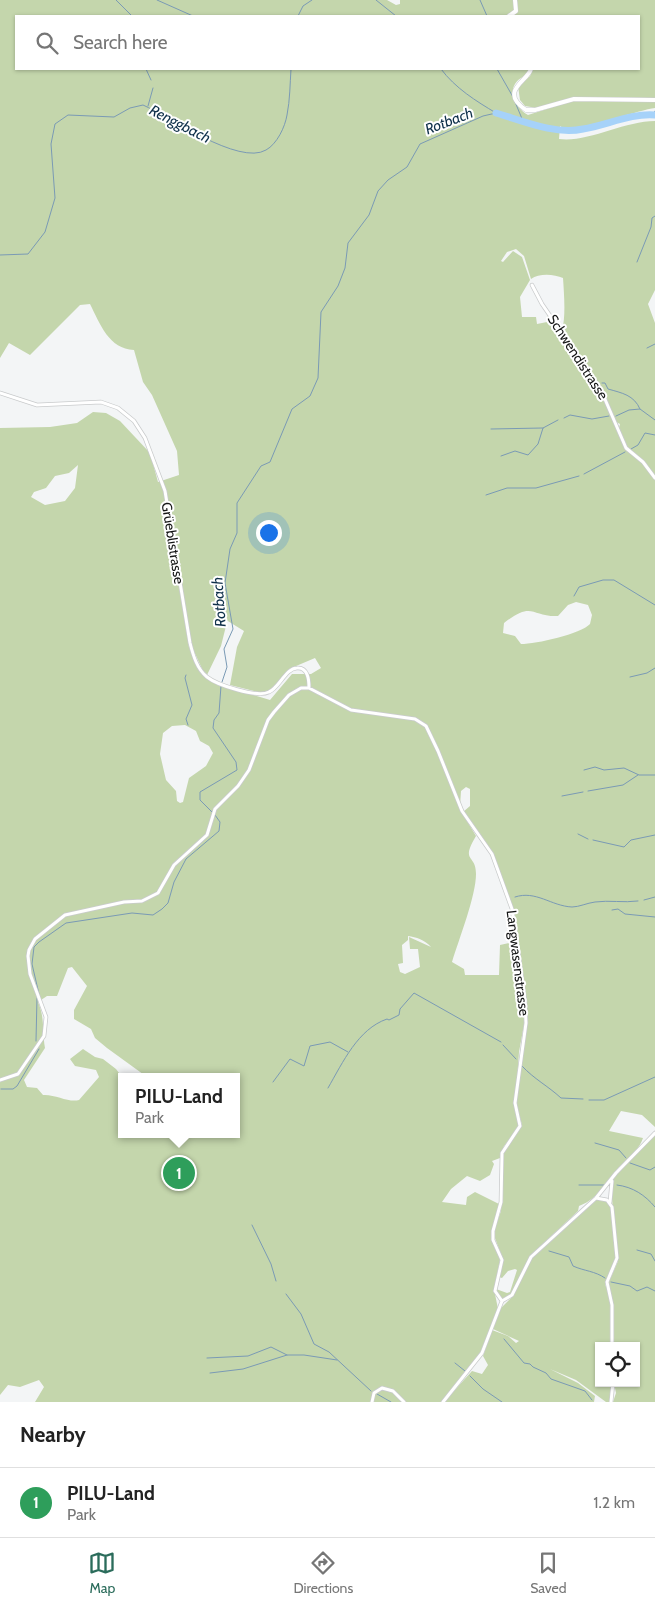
<!DOCTYPE html>
<meta charset="utf-8">
<style>
body{margin:0;font-family:Cabin,sans-serif;background:#f6f6f6;color:#222}
.controls{position:absolute;right:15px;bottom:15px;display:grid;overflow:hidden;border-radius:0px;box-shadow:0 1px 4px #0004}
.controls button{width:45px;height:45px;display:grid;place-items:center;padding:0;border:0;border-bottom:1px solid #e0e0e0;background:#fff;color:#222;font:25px sans-serif}
.you{position:absolute;left:268px;top:532px;width:18px;height:18px;margin:-12px;border:4px solid #fff;border-radius:50%;background:#1a73e8;box-shadow:0 0 0 8px #1a73e833}
.badge{display:grid;place-items:center;width:32px;height:32px;border-radius:50%;background:#2b6c5b;color:#fff;font-size:16px;font-weight:700}
.pin{position:absolute;translate:-50% -50%;border:2px solid #fff;box-shadow:0 1px 5px #0006}
.popup{position:absolute;left:118px;top:1073px;width:122px;height:65px;box-sizing:border-box;display:grid;place-content:center;border-radius:0px;background:#fff;filter:drop-shadow(0 1px 4px #0005);font-size:16px;white-space:nowrap;color:#767676}
.popup b{font-size:19px;color:#222}
.popup::after{content:'';position:absolute;left:50%;top:100%;margin-left:-10px;border:10px solid transparent;border-top-color:#fff}
.list{margin:0;padding:0;list-style:none}
h2{display:flex;justify-content:space-between;align-items:center;height:65px;margin:0;padding:0 20px;font-size:21px}
h2 small{font-size:16px;font-weight:400;color:#767676}
.list li{display:grid;grid-template-columns:32px 1fr auto;gap:15px;align-items:center;box-sizing:border-box;height:70px;padding:0 20px;border-top:1px solid #e0e0e0}
.list b{display:block;font-size:19px;white-space:nowrap}
.list p{margin:0;font-size:16px;white-space:nowrap;color:#767676}
.list em{font-size:16px;font-style:normal;color:#767676}
.icon{flex:none;width:28px;height:28px;fill:none;stroke:currentColor;stroke-width:2;stroke-linecap:round;stroke-linejoin:round}
.map{position:relative;flex:none;width:655px;height:1402px;overflow:hidden}
.search{position:absolute;background:#fff;box-shadow:0 1px 4px #0004;left:15px;right:15px;top:15px;height:55px;display:flex;align-items:center;gap:12px;box-sizing:border-box;padding:0 18px;border-radius:0px;color:#767676;font-size:19px}
.sheet{height:135px;background:#fff}
nav{display:flex;justify-content:space-around;align-items:center;box-sizing:border-box;height:70px;border-top:1px solid #e0e0e0;background:#fff;font-size:14px;color:#767676}
nav a{display:grid;justify-items:center;gap:2px}
nav .on{color:#2b6c5b}
.map>svg:first-child{display:block}
.green{fill:#c4d6ac;fill-rule:evenodd}
.lines{fill:none;stroke-linecap:round;stroke-linejoin:round}
.stream{stroke:#7a9ab5;stroke-width:1}
.river{stroke:#a6d2f9;stroke-width:7}
.minor-casing{stroke:#c9cbcc;stroke-width:4.5}
.tertiary-casing{stroke:#c9cbcc;stroke-width:5}
.minor{stroke:#fff;stroke-width:3}
.tertiary{stroke:#fff;stroke-width:4}
.labels{text-anchor:middle;stroke-width:4;stroke-linejoin:round;paint-order:stroke}
.street-label{font-size:14px;fill:#151616;stroke:#fff}
.water-label{font-size:15px;font-style:italic;fill:#10314b;stroke:#fff}
</style>
<div class="map">
<svg width="655" height="1402" viewBox="0 0 655 1402">
<rect width="100%" height="100%" fill="#f3f5f6"/>
<!-- green -->
<path class="green" d="M 0,0 L 387,0 L 396,5 L 400,4 L 400,0 L 513,0 L 515,4 L 515,10 L 505,16 L 16,16 L 16,69 L 529,69 C 527,77 519,77 515,84 C 508,96 518,109 528,115 L 572,101 L 655,101 L 655,108 C 637,110 572,135 560,126 L 559,139 C 587,143 624,121 655,121 L 655,290 L 648,304 L 655,323 L 655,477 C 652,473 649,467 646,463 C 636,452 614,442 620,424 L 616,422 L 599,384 L 562,330 C 566,317 564,293 563,278 C 554,274 539,273 531,279 L 524,256 L 516,249 L 507,252 L 501,261 L 503,262 L 513,251 L 522,257 L 530,280 L 520,297 L 522,317 L 536,317 L 537,324 L 547,322 L 548,313 L 601,390 L 625,448 L 644,463 L 655,480 L 655,1127 L 642,1115 L 621,1111 L 609,1131 L 643,1138 C 640,1148 631,1155 624,1162 C 608,1177 601,1198 579,1206 L 578,1211 L 530,1256 L 511,1295 L 502,1300 L 498,1297 L 496,1289 L 507,1293 L 510,1292 L 517,1270 L 515,1269 L 508,1271 L 502,1278 L 499,1277 L 503,1259 L 493,1233 L 501,1211 L 503,1154 L 522,1125 L 516,1103 L 514,1103 L 519,1127 L 504,1146 L 500,1158 L 492,1161 L 494,1164 L 490,1175 L 480,1181 L 467,1176 L 451,1189 L 442,1202 L 466,1205 L 467,1197 L 475,1192 L 499,1204 L 492,1237 L 500,1260 L 494,1289 L 498,1309 L 478,1358 L 442,1402 L 35,1402 L 44,1387 L 39,1380 L 20,1387 L 8,1385 L 0,1395 L 0,428 L 50,427 L 77,423 L 93,412 L 106,413 L 120,421 L 150,453 L 158,482 L 179,475 L 177,451 L 152,395 L 143,382 L 134,350 C 109,349 100,324 90,304 L 80,305 L 30,355 L 9,343 L 0,358 ZM 78,465 L 75,488 L 65,501 L 45,505 L 31,497 L 34,492 L 46,488 L 55,476 L 69,473 ZM 170,533 L 173,534 L 177,560 L 181,564 L 177,571 L 191,645 L 204,673 L 207,675 L 221,646 L 226,626 L 223,618 L 244,631 L 237,647 L 230,685 L 262,693 L 267,692 L 276,686 L 289,669 L 315,658 L 321,668 L 311,674 L 292,674 L 270,700 C 232,687 203,690 189,647 ZM 576,602 L 588,605 L 592,615 L 590,624 C 581,634 536,644 521,644 L 515,636 L 503,633 L 504,623 C 533,600 531,617 558,616 L 568,605 ZM 185,725 L 196,731 L 200,741 L 209,746 L 213,753 L 206,766 L 189,778 L 183,802 L 180,803 L 177,801 L 176,791 L 166,780 L 160,754 L 163,733 L 172,726 ZM 447,775 L 460,806 L 461,791 L 466,787 L 470,789 L 470,806 L 463,812 C 471,826 483,836 490,849 C 515,898 522,956 527,1010 L 527,1024 L 517,1081 L 519,1052 L 526,1014 L 512,919 L 509,943 L 500,945 L 499,975 L 465,975 L 464,969 L 452,962 C 459,939 476,896 476,874 C 476,853 460,863 476,836 L 461,811 ZM 408,936 C 416,937 425,940 431,947 L 409,937 L 410,949 L 418,949 L 420,967 L 405,974 L 400,972 L 398,964 L 403,963 L 402,945 L 408,940 ZM 72,967 L 87,986 L 74,1010 L 74,1019 L 91,1029 L 95,1038 L 107,1048 L 147,1077 L 236,1077 L 236,1134 L 121,1134 L 122,1077 L 116,1069 L 103,1059 L 95,1057 L 83,1049 L 70,1059 L 75,1066 L 96,1070 L 99,1077 L 79,1100 C 69,1103 55,1094 43,1095 L 37,1088 L 27,1087 L 24,1080 L 45,1048 C 42,1031 45,1018 38,1002 L 47,996 L 57,996 L 68,968 Z
M 517,0 L 655,0 L 655,98 L 575,97 L 537,108 L 525,106 L 520,100 L 518,86 L 530,76 L 533,69 L 639,69 L 639,16 L 513,16 L 518,10 Z
M 655,1133 L 655,1402 L 613,1402 L 616,1393 L 614,1383 L 636,1383 L 636,1346 L 614,1346 L 613,1305 L 608,1284 L 618,1261 L 612,1199 L 613,1180 L 616,1174 Z
M 600,1199 L 607,1202 L 611,1207 L 616,1258 L 605,1284 L 610,1298 L 612,1346 L 599,1346 L 599,1383 L 612,1383 L 610,1402 L 606,1402 L 576,1380 L 550,1369 L 578,1383 L 595,1396 L 594,1402 L 444,1402 L 472,1371 L 482,1374 L 488,1365 L 483,1356 L 492,1330 L 508,1336 L 516,1343 L 519,1341 L 493,1329 L 501,1308 L 513,1296 L 528,1262 L 595,1200 Z"/>
<g class="lines">
<!-- stream -->
<path class="stream" d="M 116,0 L 132,16
M 157,0 L 193,16
M 376,0 L 396,16
M 480,0 L 487,16
M 298,16 L 303,6 L 312,0
M 146,69 L 151,80
M 441,69 C 455,88 476,101 496,113
M 497,69 L 513,97
M 515,102 L 523,121
M 148,106 L 153,88
M 653,115 L 655,111
M 0,255 L 28,254 L 45,232 L 55,198 L 51,144 L 55,124 L 68,115 L 114,117 L 130,108 L 143,105 C 168,116 239,166 266,150 C 277,144 285,127 287,115 C 290,100 290,84 291,69
M 637,262 L 651,227 L 652,218 L 655,216
M 647,348 L 655,344
M 602,383 L 605,383 L 608,389 C 622,393 634,395 640,409
M 616,416 L 629,410 L 640,409 L 655,420
M 564,418 L 570,415 L 592,419 L 609,416
M 491,429 L 543,428
M 631,449 L 638,445 L 645,433 L 655,435
M 501,456 L 515,451 L 528,455 L 538,444 L 543,428 L 558,420
M 584,474 L 625,452
M 486,495 L 507,488 L 536,488 L 579,476
M 574,596 L 579,587 L 603,580 L 614,580 L 655,605
M 186,675 L 185,678 L 192,705 L 186,719 L 188,725
M 630,677 L 647,673 L 655,668
M 222,682 L 227,667 L 224,649 L 233,629 L 225,583 L 230,549 L 237,533 L 237,503 L 261,466 L 270,462 L 292,409 L 310,396 L 318,378 L 321,312 L 338,286 L 345,268 L 348,243 L 369,215 L 378,191 L 388,180 L 407,167 L 420,144 L 483,116 L 496,113
M 584,770 L 595,767 L 604,770 L 624,768 L 639,775 L 655,775
M 588,791 L 623,785 L 638,775
M 562,796 L 583,792
M 212,812 L 200,800 L 200,792 L 237,770 L 236,762 L 213,728 L 214,720 L 219,713 L 221,686
M 578,834 L 588,839
M 593,840 L 624,847 L 631,840 L 655,835
M 515,897 C 536,890 551,906 572,907 C 579,907 587,903 595,902 C 609,900 624,903 638,901
M 644,900 L 655,897
M 612,910 L 618,909 L 625,914 L 655,917
M 39,994 L 32,964 L 34,947 L 39,942 L 66,923 L 132,913 L 153,915 L 162,909 L 168,903 L 174,882 L 186,859 L 219,831 L 220,822 L 215,815
M 36,1041 L 37,998
M 503,1045 L 516,1059
M 522,1066 C 534,1079 548,1086 561,1098 L 583,1099
M 273,1082 L 290,1059 L 304,1066 L 310,1046 L 330,1042 L 348,1052
M 328,1088 C 343,1062 358,1029 387,1019 L 389,1020 L 399,1015 L 400,1009 L 414,993 L 501,1042
M 1,1089 L 13,1089 L 17,1086 L 39,1049
M 589,1100 L 604,1100 L 655,1077
M 595,1143 L 619,1150 L 626,1158
M 630,1163 L 650,1170 L 655,1167
M 579,1185 L 604,1185
M 617,1185 C 633,1187 645,1195 655,1207
M 252,1225 L 271,1264 L 276,1281
M 637,1250 L 651,1254 L 655,1261
M 549,1251 L 569,1257 L 573,1266 C 584,1271 595,1271 605,1278
M 611,1282 L 630,1286 L 637,1291 L 647,1287 L 655,1291
M 286,1294 L 301,1314 L 314,1344 L 329,1352 L 371,1391
M 504,1339 L 524,1363 L 530,1364 L 533,1367 L 546,1373 L 551,1379 L 585,1391 L 592,1400
M 207,1358 L 248,1356 L 271,1347 L 287,1355
M 455,1363 L 465,1371
M 210,1373 L 243,1369 L 287,1355 L 304,1355 L 337,1360
M 470,1376 L 483,1389 L 502,1402
M 377,1394 L 391,1402"/>
<!-- river -->
<path class="river" d="M 496,113 C 523,121 555,135 583,129 C 607,125 631,113 655,115"/>
<!-- minor casing -->
<g class="minor-casing">
<path id="minor" d="M 532,285 L 542,304 L 601,390 L 626,448 L 643,462 L 655,478
M 0,393 L 37,405 L 101,402 L 118,408 L 134,421 L 145,438 L 165,491 L 190,643 C 193,655 197,669 207,677 C 217,685 257,698 269,692 C 279,688 286,668 297,668 C 308,667 309,680 309,688
M 0,1080 L 18,1074 L 44,1036 L 46,1017 L 30,974 L 28,956 L 29,950 L 35,939 L 65,915 L 124,902 L 142,901 L 158,893 L 174,865 L 207,835 L 215,809 L 238,786 L 249,770 L 268,720 L 274,712 L 289,695 L 301,688 L 309,688 L 351,710 L 415,719 L 426,726 L 438,751 L 462,811 L 492,854 L 512,909 L 525,1001 L 526,1023 L 515,1103 L 520,1126 L 502,1153 L 501,1202 L 493,1231 L 493,1240 L 502,1260 L 495,1291 L 502,1301
M 596,1198 L 607,1200 L 612,1207 L 617,1258 L 607,1282 L 612,1305 L 612,1346
M 610,1202 L 612,1181
M 502,1301 L 512,1295 L 531,1257 L 596,1198 L 616,1173 L 655,1133
M 372,1402 L 374,1393 L 382,1388 L 393,1391 L 404,1402
M 443,1402 L 482,1353 L 502,1301
M 611,1402 L 613,1383"/>
</g>
<!-- tertiary casing -->
<g class="tertiary-casing">
<path id="tertiary" d="M 509,16 L 516,11 L 515,0
M 531,69 C 528,81 498,91 526,110 L 535,110 L 574,99 L 655,100"/>
</g>
<!-- minor -->
<use href="#minor" class="minor"/>
<!-- tertiary -->
<use href="#tertiary" class="tertiary"/>
</g>
<g class="labels">
<!-- street labels -->
<g class="street-label">
<text transform="translate(578 357) rotate(57)" y="5">Schwendistrasse</text>
<text transform="translate(173 543) rotate(81)" y="5">Grüeblistrasse</text>
<text transform="translate(518 963) rotate(83)" y="5">Langwasenstrasse</text>
</g>
<!-- water labels -->
<g class="water-label">
<text transform="translate(449 121) rotate(-21)" y="5">Rotbach</text>
<text transform="translate(180 124) rotate(27)" y="5">Renggbach</text>
<text transform="translate(219 602) rotate(-94)" y="5">Rotbach</text>
</g>
</g>
</svg>
<div class="controls">
<button><svg class="icon" aria-label="locate" viewBox="0 0 24 24"><circle cx="12" cy="12" r="6"/><path d="M12 2v4M12 18v4M2 12h4M18 12h4"/></svg></button>
</div>
<div class="you"></div>
<div class="pin badge" style="left:179px;top:1173px;background:#2e9e5b">1</div>
<div class="popup"><b>PILU-Land</b>Park</div>
<div class="search"><svg class="icon" aria-label="search" viewBox="0 0 24 24"><circle cx="10" cy="10" r="6"/><path d="M15 15l6 6"/></svg>Search here</div>
</div>
<section class="sheet">
<h2>Nearby<small></small></h2>
<ul class="list">
<li><span class="badge" style="background:#2e9e5b">1</span><div><b>PILU-Land</b><p>Park</p></div><em>1.2 km</em></li>
</ul>
</section>
<nav>
<a class="on"><svg class="icon" aria-label="map" viewBox="0 0 24 24"><path d="M3 6l6-2 6 2 6-2v14l-6 2-6-2-6 2zM9 4v14M15 6v14"/></svg>Map</a>
<a><svg class="icon" aria-label="directions" viewBox="0 0 24 24"><path d="M12 3l9 9-9 9-9-9zM9 14v-3h6M13 9l2 2-2 2"/></svg>Directions</a>
<a><svg class="icon" aria-label="saved" viewBox="0 0 24 24"><path d="M7 4h10v16l-5-4-5 4z"/></svg>Saved</a>
</nav>
